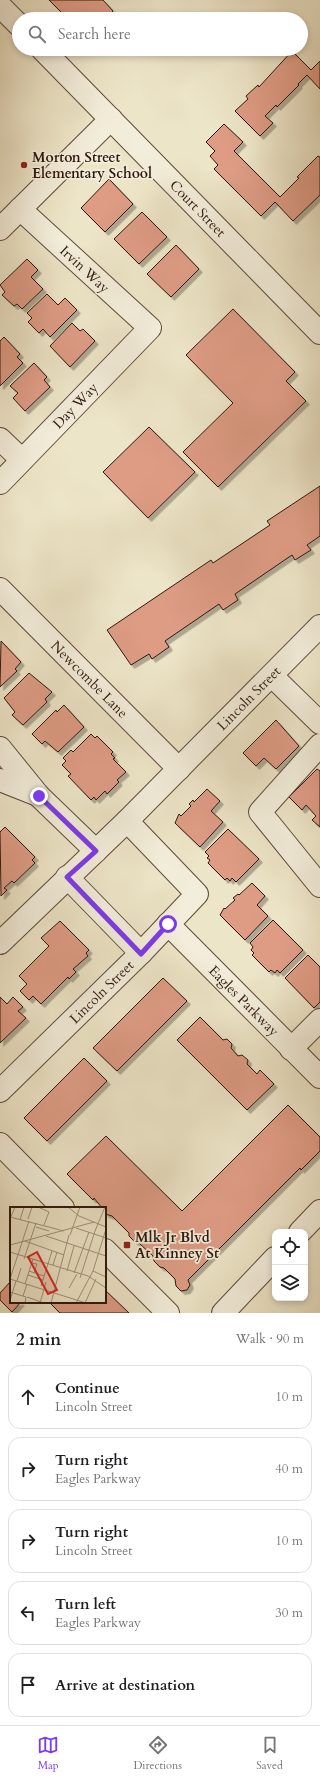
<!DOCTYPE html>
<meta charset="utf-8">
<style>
body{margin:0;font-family:Cardo,serif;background:#f6f6f6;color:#202124}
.controls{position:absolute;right:12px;bottom:12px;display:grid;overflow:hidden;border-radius:8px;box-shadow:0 2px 6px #0003}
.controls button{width:36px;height:36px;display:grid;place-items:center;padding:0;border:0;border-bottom:1px solid #e0e0e0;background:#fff;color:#202124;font:20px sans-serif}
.stop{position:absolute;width:12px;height:12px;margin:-9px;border:3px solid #7c3aed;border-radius:50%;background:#fff}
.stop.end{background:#7c3aed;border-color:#fff;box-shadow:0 1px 4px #0008}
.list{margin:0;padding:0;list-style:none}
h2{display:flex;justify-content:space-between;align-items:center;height:52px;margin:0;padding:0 16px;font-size:17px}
h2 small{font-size:13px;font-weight:400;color:#757577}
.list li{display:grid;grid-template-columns:26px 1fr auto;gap:12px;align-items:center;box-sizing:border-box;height:64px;margin:0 8px 8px;padding:0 8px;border:1px solid #e0e0e0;border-radius:12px}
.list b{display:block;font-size:15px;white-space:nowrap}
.list p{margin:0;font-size:13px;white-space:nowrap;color:#757577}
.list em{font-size:13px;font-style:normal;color:#757577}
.icon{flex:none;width:22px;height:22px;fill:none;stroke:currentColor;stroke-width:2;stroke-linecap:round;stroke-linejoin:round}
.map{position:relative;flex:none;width:320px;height:1313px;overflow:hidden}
.search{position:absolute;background:#fff;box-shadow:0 2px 6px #0003;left:12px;right:12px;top:12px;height:44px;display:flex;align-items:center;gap:10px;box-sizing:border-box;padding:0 14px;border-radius:22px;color:#757577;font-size:15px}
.sheet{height:412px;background:#fff}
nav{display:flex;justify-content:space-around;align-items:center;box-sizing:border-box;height:56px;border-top:1px solid #e0e0e0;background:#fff;font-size:11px;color:#757577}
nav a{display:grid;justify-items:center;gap:2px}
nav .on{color:#7c3aed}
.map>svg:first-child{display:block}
.building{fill:#de9c85;stroke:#2e180f;filter:url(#shadow)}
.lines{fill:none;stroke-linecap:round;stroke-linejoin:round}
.minor-casing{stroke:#5e4b3d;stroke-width:24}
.tertiary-casing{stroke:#5e4b3d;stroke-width:24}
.minor{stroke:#f3eedb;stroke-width:22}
.tertiary{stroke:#f3eedb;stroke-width:22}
.route{stroke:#7c3aed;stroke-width:5}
.poi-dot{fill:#8f2418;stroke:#f3eedb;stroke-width:1.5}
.labels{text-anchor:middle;stroke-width:3.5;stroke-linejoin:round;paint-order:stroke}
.poi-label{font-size:14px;font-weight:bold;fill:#2e180f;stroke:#f3eedb;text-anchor:start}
.street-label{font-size:14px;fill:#2e180f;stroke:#f3eedb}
.inset-road{fill:none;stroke:#a1937e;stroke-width:1}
.view{fill:#d62828;fill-opacity:0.15;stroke:#d62828;stroke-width:2}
.inset-edge{fill:none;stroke:#2e180f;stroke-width:2}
</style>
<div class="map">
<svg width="320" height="1313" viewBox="0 0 320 1313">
<defs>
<filter id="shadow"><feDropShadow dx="3.5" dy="3.5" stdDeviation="0" flood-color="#0004"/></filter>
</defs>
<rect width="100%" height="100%" fill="#ede5c8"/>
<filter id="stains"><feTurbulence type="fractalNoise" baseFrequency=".005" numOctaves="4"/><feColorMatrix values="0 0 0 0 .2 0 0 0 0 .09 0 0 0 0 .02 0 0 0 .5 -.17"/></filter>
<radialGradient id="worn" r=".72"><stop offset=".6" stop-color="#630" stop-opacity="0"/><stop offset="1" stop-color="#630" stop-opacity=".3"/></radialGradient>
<!-- building -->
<path class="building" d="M 49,0 L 103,0 L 113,11 L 105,19 L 75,19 L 72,16 L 68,19 Z
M 292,51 L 311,70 L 320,61 L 320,89 L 307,75 L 298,84 L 299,85 L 277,107 L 276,105 L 265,116 L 273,123 L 260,136 L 235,111 L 248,99 L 246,96 L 258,85 L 259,87 Z
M 224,124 L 243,142 L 234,151 L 280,197 L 299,178 L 297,177 L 318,156 L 320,157 L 320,195 L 293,221 L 275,202 L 261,216 L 214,169 L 218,165 L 210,156 L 215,151 L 206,142 Z
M 109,179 L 133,204 L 105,232 L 81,208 Z
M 142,212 L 167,237 L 139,264 L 114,239 Z
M 176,245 L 199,269 L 171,297 L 147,274 Z
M 27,259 L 38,270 L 31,277 L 43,289 L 22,309 L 17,304 L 14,306 L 2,295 L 5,292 L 0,285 Z
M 47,294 L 58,305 L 65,298 L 77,310 L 50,337 L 43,329 L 39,333 L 28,322 L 32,318 L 27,313 Z
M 233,309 L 295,372 L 286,381 L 306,401 L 218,487 L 183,452 L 233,403 L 186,355 Z
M 72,323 L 80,331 L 83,329 L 95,341 L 70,367 L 50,346 Z
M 4,337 L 20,354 L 17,357 L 23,363 L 0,386 L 0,341 Z
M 34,363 L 47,377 L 44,380 L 50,387 L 25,411 L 13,398 L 18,393 L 10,386 Z
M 149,427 L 195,472 L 148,518 L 103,472 Z
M 320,486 L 320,536 L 307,545 L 311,550 L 295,560 L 292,555 L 235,594 L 238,600 L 223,610 L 219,604 L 165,641 L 169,647 L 152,659 L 149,654 L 131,665 L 107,630 L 211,560 L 213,563 L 270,525 L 267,521 Z
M 1,641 L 21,662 L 15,669 L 17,671 L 0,687 Z
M 29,673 L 52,692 L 45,699 L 47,702 L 23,725 L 12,715 L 15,712 L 4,698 Z
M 64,705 L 84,727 L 58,752 L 45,741 L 42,744 L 32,734 L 56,710 L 57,712 Z
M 276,720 L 299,746 L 276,769 L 264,758 L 256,766 L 243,753 Z
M 91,734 L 95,738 L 97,736 L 113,752 L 111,754 L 115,758 L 113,759 L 126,772 L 117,780 L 119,782 L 107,794 L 105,791 L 96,800 L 94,797 L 91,800 L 68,776 L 71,774 L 62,765 L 66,761 L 63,758 L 71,750 L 73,752 Z
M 317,769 L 320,771 L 320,827 L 312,820 L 316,816 L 306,805 L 302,810 L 289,797 Z
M 207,789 L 220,801 L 211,811 L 223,822 L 200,847 L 175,823 L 179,814 L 181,816 L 191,806 L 189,804 L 193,800 L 194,802 Z
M 5,827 L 35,857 L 32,860 L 35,863 L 14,883 L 12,881 L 4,888 L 7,890 L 1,896 L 0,832 Z
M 228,829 L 259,859 L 236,882 L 232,878 L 230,881 L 227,878 L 225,880 L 208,863 L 210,860 L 207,858 L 209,856 L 205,852 Z
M 252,883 L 265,896 L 257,905 L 268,916 L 245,940 L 220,915 L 224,908 L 225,909 L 235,900 L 233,898 L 238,894 L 239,895 Z
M 273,920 L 303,950 L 280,973 L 277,970 L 275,973 L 271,970 L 269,972 L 252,955 L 254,953 L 251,950 L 253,947 L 250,943 Z
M 60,921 L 89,950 L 86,953 L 88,956 L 73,969 L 76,972 L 69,979 L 68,977 L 41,1004 L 33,996 L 29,1000 L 20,991 L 27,984 L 19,976 L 49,946 L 41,938 Z
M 308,955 L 320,967 L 320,1002 L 314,1008 L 285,978 Z
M 163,978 L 187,1001 L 117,1071 L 93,1048 Z
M 0,997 L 7,1004 L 13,997 L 23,1007 L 18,1011 L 26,1018 L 0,1043 Z
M 200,1017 L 223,1040 L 227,1039 L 232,1044 L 231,1048 L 238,1056 L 242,1055 L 248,1060 L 247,1064 L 257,1074 L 260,1070 L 274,1084 L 247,1110 L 177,1040 Z
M 84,1058 L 107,1081 L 47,1141 L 24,1118 Z
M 288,1105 L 320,1137 L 320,1151 L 301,1170 L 300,1168 L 188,1280 L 190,1285 L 187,1290 L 181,1291 L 176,1286 L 175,1279 L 164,1268 L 160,1267 L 154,1261 L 153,1256 L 139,1243 L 135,1242 L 129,1236 L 129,1233 L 112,1216 L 105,1214 L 105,1208 L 102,1208 L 94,1198 L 93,1200 L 67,1174 L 106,1136 L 182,1211 Z
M 11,1281 L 11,1302 L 21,1302 L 12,1312 L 0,1300 L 0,1293 Z
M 105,1290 L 129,1313 L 60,1313 L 49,1302 L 105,1302 Z"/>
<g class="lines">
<!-- minor casing -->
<g class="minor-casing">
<g id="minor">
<path d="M 0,229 L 111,119"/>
<path d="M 0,439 L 22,460"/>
<path id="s1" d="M 0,483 L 150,328 L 20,209"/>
<path id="s2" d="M 0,589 L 179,769"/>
<path d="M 272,676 L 320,723"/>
<path d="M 320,745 L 260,812 L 320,886"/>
<path d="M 0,748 L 39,796 L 96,851"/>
<path d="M 0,780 L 38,795"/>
<path d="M 67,877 L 141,953"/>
<path id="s3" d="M 168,924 L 320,1077"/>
<path id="s4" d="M 0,943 L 127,821 L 320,626"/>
<path d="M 291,1049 L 320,1020"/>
<path id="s5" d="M 0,1091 L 141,953 L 197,894 L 127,821"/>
</g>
</g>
<!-- tertiary casing -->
<g class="tertiary-casing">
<g id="tertiary">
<path d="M 0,6 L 19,25"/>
<path id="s6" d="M 42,49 L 320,333"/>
<path d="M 0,1144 L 63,1208"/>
<path d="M 300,1232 L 320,1211"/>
<path d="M 105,1250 L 168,1313"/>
<path d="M 223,1313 L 275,1258"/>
</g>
</g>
<!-- minor -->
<use href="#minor" class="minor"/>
<!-- tertiary -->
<use href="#tertiary" class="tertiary"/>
</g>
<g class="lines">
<!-- route -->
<path class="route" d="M 39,796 L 96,851 L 67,877 L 141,954 L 168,924"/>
</g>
<!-- markers -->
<g class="poi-dot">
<circle cx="24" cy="165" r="4"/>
<rect x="123" y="1241" width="8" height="8" rx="2"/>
</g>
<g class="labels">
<!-- poi labels -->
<g class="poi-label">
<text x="32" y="162">Morton Street<tspan x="32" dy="16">Elementary School</tspan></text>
<text x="135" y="1242">Mlk Jr Blvd<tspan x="135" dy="16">At Kinney St</tspan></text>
</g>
<!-- street labels -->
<g class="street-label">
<text dy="5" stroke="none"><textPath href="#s6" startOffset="223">Court Street</textPath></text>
<text transform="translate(85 269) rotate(43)" y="5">Irvin Way</text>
<text dy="5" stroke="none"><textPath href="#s1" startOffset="108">Day Way</textPath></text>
<text dy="5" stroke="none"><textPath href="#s2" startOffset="127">Newcombe Lane</textPath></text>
<text dy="5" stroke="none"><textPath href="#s4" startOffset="349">Lincoln Street</textPath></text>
<text dy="5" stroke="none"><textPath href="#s5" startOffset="142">Lincoln Street</textPath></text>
<text dy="5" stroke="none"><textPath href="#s3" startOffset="108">Eagles Parkway</textPath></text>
</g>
</g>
<!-- overview -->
<g transform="translate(10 1207)">
<rect width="96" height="96" fill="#ede5c8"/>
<path class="inset-road" d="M 28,0 L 39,5 L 34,18M 58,0 L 69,9 L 96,20M 0,10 L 54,24M 0,12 L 5,0M 18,12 L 22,0M 10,13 L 14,0M 26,20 L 39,24M 66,21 L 96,31M 85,24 L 95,0M 60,28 L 70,0M 36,29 L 96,49M 15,34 L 54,48M 0,38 L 84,15M 0,45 L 78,69 L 96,81M 14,52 L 26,16M 21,56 L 27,57 L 24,66M 43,58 L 47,45M 19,64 L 34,69M 57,64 L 64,39M 83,64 L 96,70M 64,66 L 79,25M 18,68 L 33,73M 70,71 L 85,24M 0,72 L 76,96M 0,72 L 19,14M 7,74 L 11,61M 15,77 L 23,52M 31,79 L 42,44M 59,81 L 67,67M 0,85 L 16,90 L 15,96M 13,89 L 17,77M 17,90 L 34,96M 0,93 L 6,74M 30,96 L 36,75M 41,96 L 59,28M 66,96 L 83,64 L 96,22M 75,96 L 86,72"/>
<path class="view" d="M 27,45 L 47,83 L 38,87 L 18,50 Z"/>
<rect width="96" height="96" class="inset-edge"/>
</g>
<rect width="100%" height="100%" filter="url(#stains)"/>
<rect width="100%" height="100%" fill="url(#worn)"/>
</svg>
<div class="controls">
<button><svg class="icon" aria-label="locate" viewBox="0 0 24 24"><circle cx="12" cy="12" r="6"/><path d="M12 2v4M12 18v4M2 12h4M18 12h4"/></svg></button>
<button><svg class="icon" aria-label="layers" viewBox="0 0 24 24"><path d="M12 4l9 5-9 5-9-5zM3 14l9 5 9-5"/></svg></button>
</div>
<div class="stop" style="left:168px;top:924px"></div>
<div class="stop end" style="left:39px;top:796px"></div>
<div class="search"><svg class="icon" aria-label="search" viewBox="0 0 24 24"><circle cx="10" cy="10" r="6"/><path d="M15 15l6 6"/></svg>Search here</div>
</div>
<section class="sheet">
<h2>2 min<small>Walk · 90 m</small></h2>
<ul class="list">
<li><svg class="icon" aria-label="ahead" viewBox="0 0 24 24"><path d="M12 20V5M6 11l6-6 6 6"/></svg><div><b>Continue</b><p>Lincoln Street</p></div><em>10 m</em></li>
<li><svg class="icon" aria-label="right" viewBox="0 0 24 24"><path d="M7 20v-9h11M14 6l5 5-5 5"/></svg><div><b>Turn right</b><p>Eagles Parkway</p></div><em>40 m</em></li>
<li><svg class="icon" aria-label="right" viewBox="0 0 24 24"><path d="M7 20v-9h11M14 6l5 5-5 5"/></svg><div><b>Turn right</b><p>Lincoln Street</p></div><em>10 m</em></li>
<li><svg class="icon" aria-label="left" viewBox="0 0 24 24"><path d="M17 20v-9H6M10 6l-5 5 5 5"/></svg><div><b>Turn left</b><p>Eagles Parkway</p></div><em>30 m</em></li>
<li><svg class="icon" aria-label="arrive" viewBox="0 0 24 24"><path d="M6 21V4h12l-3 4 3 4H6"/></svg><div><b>Arrive at destination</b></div></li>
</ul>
</section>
<nav>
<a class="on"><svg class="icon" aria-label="map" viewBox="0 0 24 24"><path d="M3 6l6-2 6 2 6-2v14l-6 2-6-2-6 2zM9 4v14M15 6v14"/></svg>Map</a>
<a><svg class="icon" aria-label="directions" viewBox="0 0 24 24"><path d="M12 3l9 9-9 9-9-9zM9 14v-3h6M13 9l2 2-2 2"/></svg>Directions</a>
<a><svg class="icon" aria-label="saved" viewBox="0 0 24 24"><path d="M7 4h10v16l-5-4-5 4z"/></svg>Saved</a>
</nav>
